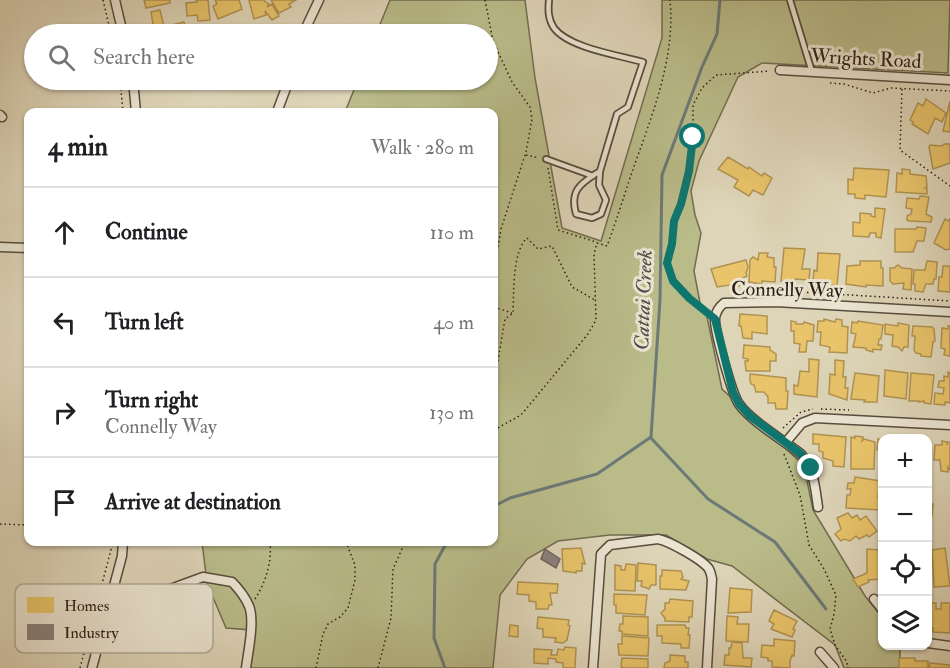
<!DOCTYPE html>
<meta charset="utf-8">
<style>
body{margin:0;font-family:"IM FELL Double Pica",serif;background:#f6f6f6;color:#202124}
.controls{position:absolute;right:18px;bottom:18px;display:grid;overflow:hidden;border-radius:12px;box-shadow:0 2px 4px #0004}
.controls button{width:54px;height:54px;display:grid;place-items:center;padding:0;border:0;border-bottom:2px solid #e0e0e0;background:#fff;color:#202124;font:30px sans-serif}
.stop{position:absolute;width:18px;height:18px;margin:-14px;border:4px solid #0f766e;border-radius:50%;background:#fff}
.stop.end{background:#0f766e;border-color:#fff;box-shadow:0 2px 6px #0008}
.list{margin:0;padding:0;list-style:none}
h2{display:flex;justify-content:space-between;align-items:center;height:78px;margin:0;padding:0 24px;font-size:26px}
h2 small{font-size:20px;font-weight:400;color:#757577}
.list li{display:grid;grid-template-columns:39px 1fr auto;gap:18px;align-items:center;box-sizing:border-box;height:90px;padding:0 24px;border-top:2px solid #e0e0e0}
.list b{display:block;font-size:22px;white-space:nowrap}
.list p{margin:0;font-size:20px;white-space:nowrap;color:#757577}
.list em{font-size:20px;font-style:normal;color:#757577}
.icon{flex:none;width:33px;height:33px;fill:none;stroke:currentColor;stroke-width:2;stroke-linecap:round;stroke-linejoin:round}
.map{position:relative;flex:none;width:950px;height:668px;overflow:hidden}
.search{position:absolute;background:#fff;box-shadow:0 2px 4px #0004;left:24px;top:24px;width:474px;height:66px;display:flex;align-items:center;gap:15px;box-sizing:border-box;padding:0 21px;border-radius:33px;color:#757577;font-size:22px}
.panel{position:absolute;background:#fff;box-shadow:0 2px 4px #0004;left:24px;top:108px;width:474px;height:438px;border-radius:12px}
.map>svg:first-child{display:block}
.green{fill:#b9bb89;stroke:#726c50;stroke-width:1.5}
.homes{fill:#e9c46a;stroke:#b09251;stroke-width:1.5}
.industry{fill:#8a817c;stroke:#6e635d;stroke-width:1.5}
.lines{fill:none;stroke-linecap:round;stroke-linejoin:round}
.stream{stroke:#6c7977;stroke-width:3}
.service-casing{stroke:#584c3e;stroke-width:8}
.minor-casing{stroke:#584c3e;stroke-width:11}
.path{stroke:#2c1e16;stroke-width:1.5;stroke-dasharray:1.5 3;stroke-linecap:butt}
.service{stroke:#eae4d1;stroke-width:4.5}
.minor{stroke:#eae4d1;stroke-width:8}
.route{stroke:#0f766e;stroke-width:8}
.labels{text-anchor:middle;stroke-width:6;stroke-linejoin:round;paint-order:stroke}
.street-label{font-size:20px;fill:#2c1e16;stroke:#eae4d1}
.water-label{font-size:21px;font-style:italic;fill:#4c4c47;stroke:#eae4d1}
.key{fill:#eae4d1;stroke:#b1a999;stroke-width:1.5}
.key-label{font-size:16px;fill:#2c1e16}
</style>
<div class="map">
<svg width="950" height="668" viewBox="0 0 950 668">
<rect width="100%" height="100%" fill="#ded5b8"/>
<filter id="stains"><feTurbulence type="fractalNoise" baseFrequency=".00333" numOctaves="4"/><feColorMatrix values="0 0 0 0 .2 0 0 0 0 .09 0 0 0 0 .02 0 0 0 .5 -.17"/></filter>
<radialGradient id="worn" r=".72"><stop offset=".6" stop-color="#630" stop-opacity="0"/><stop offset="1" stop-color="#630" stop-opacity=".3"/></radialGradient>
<!-- green -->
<path class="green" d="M 390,0 L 525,0 L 535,78 L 562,228 L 601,241 L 662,38 L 662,0 L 950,0 L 948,73 L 762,63 L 738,77 L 699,161 L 691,191 L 695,215 L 701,233 L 694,271 L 701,308 L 706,312 L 722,389 L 800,462 L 805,471 L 813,510 L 865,596 L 882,617 L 882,646 L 900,646 L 900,668 L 844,668 L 835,645 L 732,566 L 707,559 L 666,535 L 610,535 L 558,541 L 527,559 L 500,595 L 493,668 L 247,668 L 251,630 L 226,628 L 207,583 L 202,542 L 494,542 L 494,112 L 345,112 L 358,80 L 488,80 L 488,34 L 376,34 Z"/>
<!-- homes -->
<path class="homes" d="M 144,0 L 170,0 L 170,3 L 146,8 Z
M 196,0 L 208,0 L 210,20 L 198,21 L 197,15 L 187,16 L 186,3 L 197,2 Z
M 215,0 L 239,0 L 242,9 L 218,19 L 213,6 L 217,4 Z
M 249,0 L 263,0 L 269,4 L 267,7 L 272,4 L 279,16 L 272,20 L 265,11 L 266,15 L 254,19 Z
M 271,0 L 296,0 L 289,4 L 291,7 L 279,13 Z
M 160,10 L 164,27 L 184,22 L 187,33 L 151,34 L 153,32 L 151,25 L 153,24 L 151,12 Z
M 926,99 L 946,113 L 942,122 L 935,118 L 928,134 L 912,124 L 913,122 L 910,120 L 918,103 L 923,106 Z
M 950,101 L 950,132 L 943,131 Z
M 944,144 L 950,144 L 950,163 L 933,169 L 929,147 L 930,145 L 942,146 Z
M 728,157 L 748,169 L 749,167 L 762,176 L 764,173 L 772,178 L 763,195 L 753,190 L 749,196 L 734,187 L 738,180 L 718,169 Z
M 854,168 L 889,170 L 886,197 L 865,195 L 865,199 L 855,198 L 855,194 L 848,194 L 848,179 L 853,180 Z
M 902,169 L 910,170 L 910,174 L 926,176 L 927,186 L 925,188 L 927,188 L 927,194 L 896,192 L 897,173 L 902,174 Z
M 920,196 L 929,197 L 926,214 L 932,217 L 931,222 L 909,221 L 907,220 L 907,216 L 911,214 L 912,209 L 906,208 L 907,198 L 919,199 Z
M 875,208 L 885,209 L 881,238 L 876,237 L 876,233 L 870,233 L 869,237 L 853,236 L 853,222 L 860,223 L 860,213 L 871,214 L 871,216 L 875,217 Z
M 950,218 L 950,249 L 946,250 L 934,243 L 945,219 L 949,221 Z
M 917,227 L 926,228 L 924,241 L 917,241 L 913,252 L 895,252 L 895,229 L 916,229 Z
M 784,248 L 805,249 L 802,269 L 810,269 L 809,280 L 795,279 L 794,282 L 781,281 Z
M 759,253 L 768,253 L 767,257 L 774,258 L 774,267 L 776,267 L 775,282 L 762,281 L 762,284 L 749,282 L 750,260 L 753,257 L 758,260 Z
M 818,253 L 840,254 L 837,285 L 826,286 L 826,283 L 813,281 L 814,270 L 817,271 Z
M 746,260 L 748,267 L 746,273 L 747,276 L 743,278 L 745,283 L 737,287 L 736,284 L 717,287 L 711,269 Z
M 860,261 L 881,261 L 881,268 L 883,268 L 883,286 L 866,285 L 866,287 L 846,284 L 847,266 L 860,265 Z
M 927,261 L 937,262 L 936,279 L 934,279 L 933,284 L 926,284 L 923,292 L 915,291 L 915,284 L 913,284 L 914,270 L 925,270 Z
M 898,265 L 902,268 L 912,269 L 911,290 L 903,289 L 904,283 L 893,284 L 890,281 L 890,268 L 894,268 Z
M 943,266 L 950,266 L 950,292 L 938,291 L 939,277 L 942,277 Z
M 740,314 L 767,316 L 767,334 L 752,332 L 752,339 L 743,338 L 741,326 L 739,326 Z
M 824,319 L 835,322 L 836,319 L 842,320 L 842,326 L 848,327 L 847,353 L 829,352 L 830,347 L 820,345 L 821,332 L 817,332 L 818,321 L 824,321 Z
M 791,321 L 796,322 L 796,324 L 803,324 L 804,322 L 814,325 L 813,341 L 807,341 L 806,352 L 799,352 L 800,344 L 794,343 L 794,331 L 791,331 Z
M 858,321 L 883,325 L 881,339 L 879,339 L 878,345 L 882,345 L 881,350 L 873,349 L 873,352 L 866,350 L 866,348 L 853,347 L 856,334 L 851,333 L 852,322 L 857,323 Z
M 898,323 L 909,325 L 908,347 L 904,347 L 902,351 L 898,347 L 892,346 L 893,335 L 885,334 L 885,324 L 898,326 Z
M 913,326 L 932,327 L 934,329 L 935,341 L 933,342 L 931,357 L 921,356 L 921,354 L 916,353 L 914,350 L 915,336 L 912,336 Z
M 948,326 L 950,326 L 950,356 L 944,355 L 945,349 L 941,348 L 942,328 L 948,329 Z
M 744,345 L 770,347 L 770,350 L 776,354 L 776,361 L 770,361 L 770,371 L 746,371 L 745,361 L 748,361 L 748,359 L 743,358 Z
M 809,359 L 819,360 L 817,397 L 794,394 L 794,385 L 798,386 L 800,371 L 809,372 Z
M 835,360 L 844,361 L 843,377 L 846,377 L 845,388 L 848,388 L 847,400 L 829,394 L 830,374 L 835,375 Z
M 885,370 L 908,373 L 906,399 L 884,396 Z
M 948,372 L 950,373 L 950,403 L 945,402 L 945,405 L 934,404 L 935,393 L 943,394 L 944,388 L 938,387 L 939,381 L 944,381 L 944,376 L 948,377 Z
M 855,373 L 879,376 L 877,402 L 864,402 L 865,400 L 851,399 Z
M 911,373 L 934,375 L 931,404 L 924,403 L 924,401 L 919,402 L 919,401 L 909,401 Z
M 750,374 L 786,378 L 786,391 L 788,391 L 787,409 L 776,409 L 775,403 L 768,403 L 768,397 L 764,392 L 756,392 L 754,385 L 751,384 L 750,380 Z
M 813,434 L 846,437 L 844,467 L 833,466 L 833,461 L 823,458 L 823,452 L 819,451 L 819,444 L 813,444 Z
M 855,436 L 863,437 L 862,441 L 864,439 L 875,442 L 874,469 L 851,469 L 851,437 L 855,438 Z
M 878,439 L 882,440 L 882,467 L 882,451 L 877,450 Z
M 942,441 L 947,442 L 947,445 L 947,442 L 950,442 L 950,470 L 948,467 L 948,472 L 941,471 L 940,460 L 934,460 L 935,445 L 942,445 Z
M 928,450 L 931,450 L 931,469 L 928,469 Z
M 855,477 L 880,481 L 878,497 L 881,497 L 880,510 L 846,508 L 847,495 L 850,495 L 851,489 L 847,489 L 848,483 L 854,483 Z
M 928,496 L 928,504 L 933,504 L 932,516 L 928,515 Z
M 848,513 L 852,518 L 857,515 L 860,520 L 866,516 L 877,531 L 869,537 L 867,535 L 859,539 L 856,536 L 850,541 L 844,539 L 841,541 L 835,534 L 841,529 L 837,518 Z
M 581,548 L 585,564 L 582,563 L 582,571 L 576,571 L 576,573 L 563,571 L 562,549 Z
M 882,548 L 882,579 L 868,580 L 869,582 L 858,587 L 853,579 L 867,573 L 867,549 L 880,550 Z
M 945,548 L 950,586 L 934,587 L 932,550 Z
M 638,563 L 656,565 L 656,585 L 651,585 L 649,589 L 641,586 L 642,581 L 637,581 Z
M 626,564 L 636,565 L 635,591 L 615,590 L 615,565 L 621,566 L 621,570 L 625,570 Z
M 662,570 L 681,571 L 683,577 L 681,579 L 689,581 L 686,590 L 660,589 L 660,576 L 662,576 Z
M 518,582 L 558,584 L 557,593 L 550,593 L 552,605 L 549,605 L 548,609 L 536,609 L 536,602 L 529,601 L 529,595 L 517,594 Z
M 730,588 L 752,590 L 751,612 L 728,613 Z
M 614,594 L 647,595 L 645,615 L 616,613 L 616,605 L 614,605 Z
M 670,599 L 693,601 L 692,617 L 689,617 L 689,622 L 665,621 L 665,618 L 661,613 L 665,609 L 665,603 L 669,603 Z
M 928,603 L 936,603 L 936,609 L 941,609 L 941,603 L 950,603 L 950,633 L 933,632 L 933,628 L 928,628 Z
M 774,610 L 797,621 L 793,629 L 795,630 L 792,637 L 771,629 L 774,624 L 769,621 Z
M 623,616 L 648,617 L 648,636 L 622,634 L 622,631 L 619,631 L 620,624 L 623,624 Z
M 727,616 L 738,617 L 737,624 L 749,624 L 748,642 L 726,641 Z
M 538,617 L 569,620 L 568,625 L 570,626 L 567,640 L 563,643 L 555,642 L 556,638 L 543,637 L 543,629 L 537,628 Z
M 510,625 L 518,626 L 518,637 L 509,636 Z
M 657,625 L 685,625 L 686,628 L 689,628 L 688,635 L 690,635 L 689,648 L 681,648 L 681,644 L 662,643 L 662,636 L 657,636 Z
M 622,636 L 649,638 L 648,656 L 619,655 L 618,644 L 622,644 Z
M 774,639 L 795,641 L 794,656 L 792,655 L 790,661 L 790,668 L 772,667 L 772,661 L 768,661 L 768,658 L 761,657 L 762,645 L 774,646 Z
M 732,642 L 742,643 L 743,658 L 752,658 L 751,667 L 724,665 L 725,655 L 729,655 L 729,648 L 731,648 Z
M 565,647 L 576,648 L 575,668 L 563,668 L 563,663 L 556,662 L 556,659 L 548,658 L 548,664 L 534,663 L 534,649 L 552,650 L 551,655 L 557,655 L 558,649 L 564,650 Z
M 670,655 L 685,656 L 685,662 L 688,662 L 688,668 L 664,668 L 665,663 L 670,661 Z
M 622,658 L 648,659 L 648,668 L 624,668 L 621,667 Z
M 899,658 L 915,658 L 915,661 L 928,661 L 928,668 L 899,668 Z
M 930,663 L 950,665 L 950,668 L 929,668 Z"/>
<!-- industry -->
<path class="industry" d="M 545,549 L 560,559 L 556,568 L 541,559 Z"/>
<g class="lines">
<!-- stream -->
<path class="stream" d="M 651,438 L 708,499 L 775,542 L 826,609
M 494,506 L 510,498 L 597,474 L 651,437 L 660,300 L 662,175 L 702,67 L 717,34 L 720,0
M 445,668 L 434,638 L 435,564 L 447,542"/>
<!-- service casing -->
<g class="service-casing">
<path id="service" d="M 549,0 C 548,10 548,19 554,28 C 569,48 618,55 643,62 L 628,107 L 617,114 L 600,171 L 599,185 L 606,200 L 601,214 L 592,218 L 576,214 C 569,189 582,183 600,171
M 790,0 L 812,72
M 546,159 L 593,176"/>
</g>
<!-- minor casing -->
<g class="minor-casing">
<path id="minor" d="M 115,0 L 123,34
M 303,34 L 319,0
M 780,70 L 950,80
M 133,80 L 136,112
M 277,112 L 289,80
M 0,115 L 2,117
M 0,247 L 28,248
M 786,442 L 802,423 L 815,418 L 950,425
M 818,507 C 815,487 814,469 801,454 C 783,440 751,421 739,404 C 732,394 714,330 715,318 C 716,312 719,307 724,303 L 776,302 L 950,312
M 113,588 L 142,593 L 165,591 L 203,577 L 232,582 C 239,589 245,597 249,606 C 255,621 248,652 246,668
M 874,599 L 882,609
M 928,643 L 950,646
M 820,652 L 834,668
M 92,668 L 122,556 L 123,542
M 593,668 L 601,554 L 610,545 L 658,539 C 669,541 703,560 709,569 C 711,573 711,575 712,579 L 707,668"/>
</g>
<!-- path -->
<path class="path" d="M 103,0 L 111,34
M 485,0 L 493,41 L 512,82 L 530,107 L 532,119 L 526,152 L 501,229 L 494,271
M 120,80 L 123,112
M 830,83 L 844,84 L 873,93 L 891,88 L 950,91
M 902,89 L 900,150 L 950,186
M 526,155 L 539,158
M 548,168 L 558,230 L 596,242
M 735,293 L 784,291 L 950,301
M 494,307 L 512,313
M 707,313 L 689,298 L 673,281 L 667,263 L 672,244 L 674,221 L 681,204 L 689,171 L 693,137 L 693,105 L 702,88 L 716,75 L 770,71
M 494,374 L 497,366 L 505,319 L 513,313 C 514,293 512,252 527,238 L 538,249 L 552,246 L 572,287 L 595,300
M 821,409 L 849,410
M 783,428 L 801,412 L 813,409
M 494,430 L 521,415 L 588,334 L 596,320 L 594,254 L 597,243 L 607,246 C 616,222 623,199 631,175 C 650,120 676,60 670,0
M 784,454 L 800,495 L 809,545 L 824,569 L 836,595 L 834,614 L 830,629 L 835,645 L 847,662 L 848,668
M 0,524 L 28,525
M 255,599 C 266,582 272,562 270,542
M 80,668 L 113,542
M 316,668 L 323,634 L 328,624 L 340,617 L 348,608 L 355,580 L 355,565 L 346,542
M 378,668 L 391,618 L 393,569 L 405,542"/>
<!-- service -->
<use href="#service" class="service"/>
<!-- minor -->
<use href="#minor" class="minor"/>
</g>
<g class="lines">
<!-- route -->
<path class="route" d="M 693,137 L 689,171 L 681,204 L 674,221 L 672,244 L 667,263 L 673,281 L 689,298 L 715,319 L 733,392 L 739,404 L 750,416 L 801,454 L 811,468"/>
</g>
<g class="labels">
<!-- street labels -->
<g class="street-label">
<text transform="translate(866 58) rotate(3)" y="7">Wrights Road</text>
<text transform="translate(787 289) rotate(1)" y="7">Connelly Way</text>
</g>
<!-- water labels -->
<g class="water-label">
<text transform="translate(643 300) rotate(-88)" y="7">Cattai Creek</text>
</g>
</g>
<!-- legend -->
<rect x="15" y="584" width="198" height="69" rx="9" class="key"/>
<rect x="27" y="597" width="27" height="16" fill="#e9c46a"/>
<rect x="27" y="624" width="27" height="16" fill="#8a817c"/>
<g class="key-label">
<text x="64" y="611">Homes</text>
<text x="64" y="638">Industry</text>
</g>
<rect width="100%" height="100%" filter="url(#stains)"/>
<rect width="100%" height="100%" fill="url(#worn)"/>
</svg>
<div class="controls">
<button>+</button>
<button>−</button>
<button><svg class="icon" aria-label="locate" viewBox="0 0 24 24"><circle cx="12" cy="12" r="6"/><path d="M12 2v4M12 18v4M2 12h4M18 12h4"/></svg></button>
<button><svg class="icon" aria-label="layers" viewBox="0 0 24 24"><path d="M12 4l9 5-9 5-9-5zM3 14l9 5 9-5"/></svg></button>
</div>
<div class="stop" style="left:693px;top:137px"></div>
<div class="stop end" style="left:811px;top:468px"></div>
<div class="search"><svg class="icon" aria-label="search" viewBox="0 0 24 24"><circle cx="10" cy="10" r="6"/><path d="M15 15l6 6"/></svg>Search here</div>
<section class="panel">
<h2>4 min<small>Walk · 280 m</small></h2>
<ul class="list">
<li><svg class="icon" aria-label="ahead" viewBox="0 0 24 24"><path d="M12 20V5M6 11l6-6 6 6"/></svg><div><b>Continue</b></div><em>110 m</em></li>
<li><svg class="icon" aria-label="left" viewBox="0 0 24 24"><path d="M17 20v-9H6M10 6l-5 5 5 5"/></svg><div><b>Turn left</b></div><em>40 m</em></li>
<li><svg class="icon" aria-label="right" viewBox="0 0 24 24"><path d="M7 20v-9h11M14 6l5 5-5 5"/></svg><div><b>Turn right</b><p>Connelly Way</p></div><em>130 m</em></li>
<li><svg class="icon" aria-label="arrive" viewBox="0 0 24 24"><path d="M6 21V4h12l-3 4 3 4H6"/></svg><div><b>Arrive at destination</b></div></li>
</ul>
</section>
</div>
